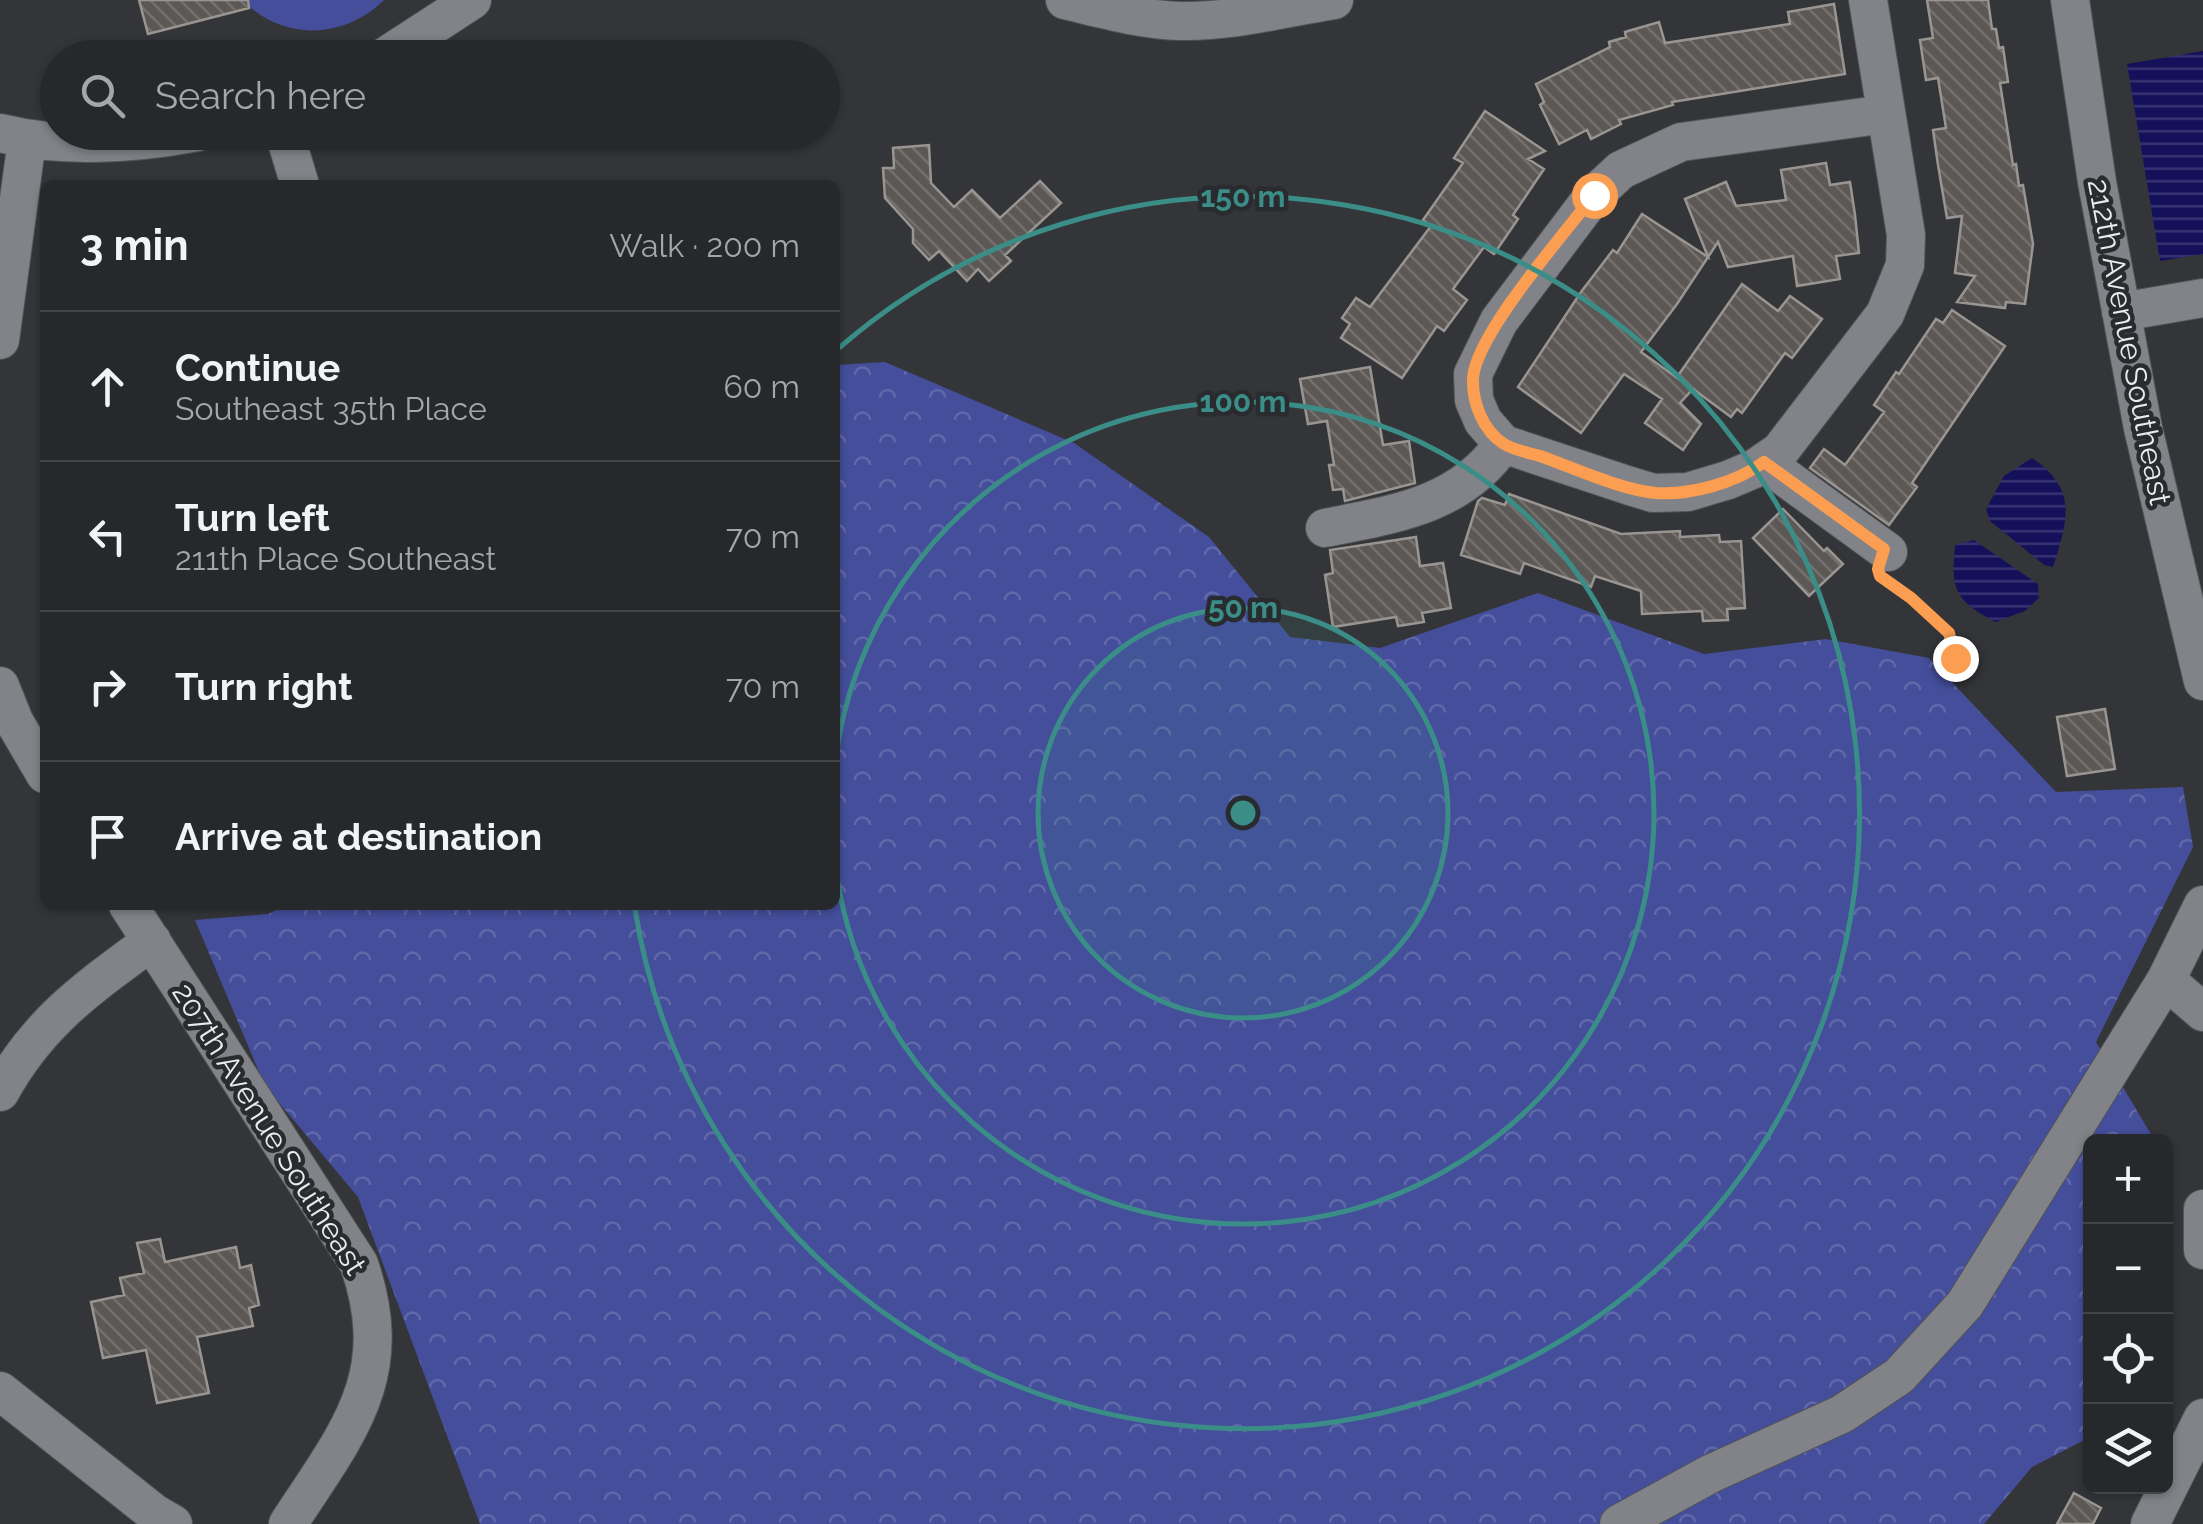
<!DOCTYPE html>
<meta charset="utf-8">
<style>
body{margin:0;font-family:Raleway,sans-serif;background:#2f3033;color:#f1f3f6}
.controls{position:absolute;right:30px;bottom:30px;display:grid;overflow:hidden;border-radius:15px;box-shadow:0 2px 8px #0004}
.controls button{width:90px;height:90px;display:grid;place-items:center;padding:0;border:0;border-bottom:2px solid #434447;background:#27282b;color:#f1f3f6;font:50px sans-serif}
.stop{position:absolute;width:30px;height:30px;margin:-22px;border:8px solid #fb9e51;border-radius:50%;background:#fff}
.stop.end{background:#fb9e51;border-color:#fff;box-shadow:0 2px 10px #0008}
.list{margin:0;padding:0;list-style:none}
h2{display:flex;justify-content:space-between;align-items:center;height:130px;margin:0;padding:0 40px;font-size:42px}
h2 small{font-size:32px;font-weight:400;color:#a4a6a9}
.list li{display:grid;grid-template-columns:65px 1fr auto;gap:30px;align-items:center;box-sizing:border-box;height:150px;padding:0 40px;border-top:2px solid #434447}
.list b{display:block;font-size:38px;white-space:nowrap}
.list p{margin:0;font-size:32px;white-space:nowrap;color:#a4a6a9}
.list em{font-size:32px;font-style:normal;color:#a4a6a9}
.icon{flex:none;width:55px;height:55px;fill:none;stroke:currentColor;stroke-width:2;stroke-linecap:round;stroke-linejoin:round}
.map{position:relative;flex:none;width:2203px;height:1524px;overflow:hidden}
.search{position:absolute;background:#27282b;box-shadow:0 2px 8px #0004;left:40px;top:40px;width:800px;height:110px;display:flex;align-items:center;gap:25px;box-sizing:border-box;padding:0 35px;border-radius:55px;color:#a4a6a9;font-size:38px}
.panel{position:absolute;background:#27282b;box-shadow:0 2px 8px #0004;left:40px;top:180px;width:800px;height:730px;border-radius:15px}
.map>svg:first-child{display:block}
.forest{fill:url(#forest-crowns)}
.park{fill:#444e9b}
.water{fill:url(#water-rules)}
.building{fill:url(#building-back-hatch);stroke:#999591;stroke-width:2.5}
.lines{fill:none;stroke-linecap:round;stroke-linejoin:round}
.minor-casing{stroke:#525355;stroke-width:40}
.path{stroke:#727377;stroke-width:5;stroke-dasharray:2.5 8;stroke-linecap:butt}
.minor{stroke:#828388;stroke-width:38}
.route{stroke:#fb9e51;stroke-width:12}
.ring{fill:none;stroke:#3b8d87;stroke-width:5}
.labels{text-anchor:middle;stroke-width:9;stroke-linejoin:round;paint-order:stroke}
.street-label{font-size:30px;fill:#eaebed;stroke:#2a2b2f}
.centre{fill:#3b8d87;stroke:#2a2b2f;stroke-width:5}
.ring-label{font-size:30px;text-anchor:middle;font-weight:bold;fill:#3b8d87;stroke:#2a2b2f;stroke-width:9;stroke-linejoin:round;paint-order:stroke}
</style>
<div class="map">
<svg width="2203" height="1524" viewBox="0 0 2203 1524">
<defs>
<pattern id="forest-crowns" width="20" height="18" patternUnits="userSpaceOnUse" patternTransform="scale(2.5)"><rect width="20" height="18" fill="#444e9b"/><path d="M2 6a3 3 0 1 1 6 0M12 15a3 3 0 1 1 6 0" fill="none" stroke="#5f68a9"/></pattern>
<pattern id="water-rules" width="6" height="5" patternUnits="userSpaceOnUse" patternTransform="scale(2.5)"><rect width="6" height="5" fill="#15105a"/><path d="M0 2.5h6" fill="none" stroke="#373372"/></pattern>
<pattern id="building-back-hatch" width="6" height="6" patternUnits="userSpaceOnUse" patternTransform="scale(2.5)"><rect width="6" height="6" fill="#5c5855"/><path d="M-1 5l2 2M0 0l6 6M5-1l2 2" fill="none" stroke="#74706e"/></pattern>
</defs>
<rect width="100%" height="100%" fill="#343539"/>
<!-- forest -->
<path class="forest" d="M 885,362 L 1074,443 L 1209,537 L 1290,637 L 1380,648 L 1538,593 L 1704,654 L 1826,639 L 1929,658 L 2056,792 L 2183,787 L 2193,847 L 2096,1042 L 2155,1141 L 2090,1142 L 2090,1437 L 2032,1467 L 1984,1524 L 480,1524 L 358,1197 L 265,1086 L 195,920 L 268,914 L 286,905 L 835,905 L 835,365 Z"/>
<!-- park -->
<path class="park" d="M 243,0 L 384,0 C 345,39 281,42 243,0 Z"/>
<!-- water -->
<path class="water" d="M 2203,51 L 2203,254 L 2160,261 L 2127,64 Z
M 2032,458 C 2078,489 2068,520 2053,567 L 2044,565 L 1990,521 L 1986,509 L 2004,476 Z
M 1974,540 L 2038,584 L 2039,598 L 2025,611 L 1995,622 C 1954,599 1951,591 1955,545 Z"/>
<!-- building -->
<path class="building" d="M 139,0 L 248,0 L 249,8 L 148,34 Z
M 1927,0 L 1988,0 L 1992,29 L 1996,29 L 1999,48 L 2003,47 L 2008,82 L 2000,83 L 2013,165 L 2016,164 L 2019,186 L 2023,185 L 2033,244 L 2025,304 L 2006,302 L 2005,308 L 1957,302 L 1975,276 L 1955,273 L 1962,216 L 1947,218 L 1938,165 L 1933,130 L 1946,128 L 1938,78 L 1926,80 L 1920,40 L 1933,38 Z
M 1834,4 L 1845,74 L 1672,102 L 1673,105 L 1619,120 L 1621,124 L 1591,139 L 1587,130 L 1559,144 L 1540,105 L 1544,102 L 1536,84 L 1610,47 L 1609,42 L 1626,37 L 1625,32 L 1659,22 L 1665,43 L 1790,24 L 1788,12 Z
M 1485,111 L 1545,151 L 1528,159 L 1544,169 L 1513,215 L 1518,219 L 1494,254 L 1484,247 L 1453,289 L 1467,300 L 1444,331 L 1437,326 L 1402,378 L 1341,338 L 1350,324 L 1342,318 L 1356,298 L 1370,307 L 1431,226 L 1423,220 L 1463,163 L 1454,158 Z
M 929,145 L 931,183 L 954,207 L 972,190 L 1000,218 L 1040,181 L 1061,203 L 1005,255 L 1011,261 L 989,281 L 978,269 L 967,281 L 939,251 L 929,260 L 913,243 L 913,229 L 885,198 L 883,168 L 894,168 L 893,148 Z
M 1826,163 L 1830,185 L 1850,182 L 1855,215 L 1859,253 L 1836,256 L 1840,279 L 1797,286 L 1793,256 L 1728,267 L 1718,242 L 1677,304 L 1641,352 L 1690,387 L 1677,377 L 1742,284 L 1778,311 L 1790,296 L 1822,319 L 1792,358 L 1785,353 L 1742,413 L 1737,409 L 1731,417 L 1693,389 L 1680,403 L 1701,424 L 1683,450 L 1645,423 L 1662,399 L 1624,374 L 1581,433 L 1518,387 L 1581,292 L 1613,250 L 1617,253 L 1642,214 L 1708,257 L 1685,199 L 1726,182 L 1736,206 L 1786,200 L 1781,170 Z
M 1952,310 L 2005,346 L 1912,483 L 1917,487 L 1889,525 L 1810,468 L 1824,449 L 1845,465 L 1884,412 L 1874,405 L 1896,372 L 1899,374 L 1936,319 L 1943,323 Z
M 1370,367 L 1383,445 L 1409,441 L 1415,483 L 1345,501 L 1343,489 L 1333,490 L 1329,465 L 1334,465 L 1327,421 L 1308,424 L 1300,379 Z
M 1509,494 L 1621,534 L 1680,531 L 1680,537 L 1719,535 L 1720,542 L 1741,541 L 1745,608 L 1727,609 L 1728,620 L 1703,621 L 1702,611 L 1642,614 L 1641,591 L 1595,576 L 1591,587 L 1524,563 L 1520,574 L 1461,555 L 1478,501 L 1482,498 L 1505,505 Z
M 1783,509 L 1824,551 L 1827,548 L 1843,564 L 1809,596 L 1753,538 Z
M 1416,537 L 1420,566 L 1443,563 L 1451,608 L 1422,613 L 1424,622 L 1398,626 L 1396,617 L 1333,627 L 1325,575 L 1333,573 L 1330,550 Z
M 2105,709 L 2115,769 L 2067,776 L 2057,717 Z
M 160,1239 L 165,1262 L 236,1247 L 240,1268 L 251,1265 L 259,1305 L 249,1308 L 253,1326 L 197,1337 L 209,1393 L 157,1403 L 146,1350 L 103,1358 L 91,1302 L 124,1295 L 120,1278 L 144,1273 L 137,1243 Z
M 2074,1493 L 2101,1508 L 2093,1524 L 2057,1524 Z"/>
<g class="lines">
<!-- minor casing -->
<g class="minor-casing">
<path id="minor" d="M 1065,0 C 1103,9 1142,20 1180,21 C 1231,22 1284,8 1334,0
M 1868,0 L 1906,235 L 1905,265 L 1885,314 L 1780,451 L 1754,469 L 1728,480 L 1688,492 L 1653,493 L 1630,486 L 1503,444 L 1483,421 L 1474,400 L 1473,374 L 1499,321 L 1594,195 L 1621,170 L 1681,142 L 1886,114
M 2070,0 L 2097,182 L 2143,428 L 2203,681
M 383,58 L 472,0
M 284,132 L 300,185
M 0,133 C 64,149 133,144 198,132
M 2121,312 L 2203,298
M 0,340 L 27,140
M 1764,462 L 1888,552
M 1325,528 C 1394,514 1460,506 1503,444
M 0,686 L 14,721 L 45,774
M 128,905 L 359,1264 C 398,1377 347,1433 288,1524
M 2166,980 L 2203,1012
M 0,1092 C 39,1021 88,988 152,941
M 2203,1209 L 2203,1250
M 0,1391 L 154,1513 L 173,1524
M 1619,1524 L 1710,1474 L 1842,1414 L 1899,1376 L 1965,1304 L 2166,980 L 2203,905
M 2150,1524 L 2203,1418"/>
</g>
<!-- path -->
<path class="path" d="M 1892,585 L 1949,633 L 1955,658"/>
<!-- minor -->
<use href="#minor" class="minor"/>
</g>
<g class="lines">
<!-- route -->
<path class="route" d="M 1594,195 C 1565,233 1476,334 1473,378 C 1472,402 1483,431 1504,444 C 1514,450 1529,453 1540,456 C 1574,468 1621,490 1656,493 C 1691,495 1736,483 1764,462 L 1884,549 L 1878,569 L 1880,576 L 1911,598 L 1949,633 L 1955,658"/>
</g>
<!-- distance rings -->
<circle cx="1243" cy="813" r="205" fill="#3b8d87" fill-opacity=".12"/>
<g class="ring">
<circle cx="1243" cy="813" r="205"/>
<path d="M835 763A411 411 0 1 1 835 863"/>
<path d="M839 348A616 616 0 1 1 635 909"/>
</g>
<g class="labels">
<!-- street labels -->
<g class="street-label">
<text transform="translate(2129 342) rotate(79)" y="10">212th Avenue Southeast</text>
<text transform="translate(269 1129) rotate(58)" y="10">207th Avenue Southeast</text>
</g>
</g>
<circle cx="1243" cy="813" r="15" class="centre"/>
<g class="ring-label">
<text x="1243" y="207">150 m</text>
<text x="1243" y="412">100 m</text>
<text x="1243" y="618">50 m</text>
</g>
</svg>
<div class="controls">
<button>+</button>
<button>−</button>
<button><svg class="icon" aria-label="locate" viewBox="0 0 24 24"><circle cx="12" cy="12" r="6"/><path d="M12 2v4M12 18v4M2 12h4M18 12h4"/></svg></button>
<button><svg class="icon" aria-label="layers" viewBox="0 0 24 24"><path d="M12 4l9 5-9 5-9-5zM3 14l9 5 9-5"/></svg></button>
</div>
<div class="stop" style="left:1594px;top:195px"></div>
<div class="stop end" style="left:1955px;top:658px"></div>
<div class="search"><svg class="icon" aria-label="search" viewBox="0 0 24 24"><circle cx="10" cy="10" r="6"/><path d="M15 15l6 6"/></svg>Search here</div>
<section class="panel">
<h2>3 min<small>Walk · 200 m</small></h2>
<ul class="list">
<li><svg class="icon" aria-label="ahead" viewBox="0 0 24 24"><path d="M12 20V5M6 11l6-6 6 6"/></svg><div><b>Continue</b><p>Southeast 35th Place</p></div><em>60 m</em></li>
<li><svg class="icon" aria-label="left" viewBox="0 0 24 24"><path d="M17 20v-9H6M10 6l-5 5 5 5"/></svg><div><b>Turn left</b><p>211th Place Southeast</p></div><em>70 m</em></li>
<li><svg class="icon" aria-label="right" viewBox="0 0 24 24"><path d="M7 20v-9h11M14 6l5 5-5 5"/></svg><div><b>Turn right</b></div><em>70 m</em></li>
<li><svg class="icon" aria-label="arrive" viewBox="0 0 24 24"><path d="M6 21V4h12l-3 4 3 4H6"/></svg><div><b>Arrive at destination</b></div></li>
</ul>
</section>
</div>
